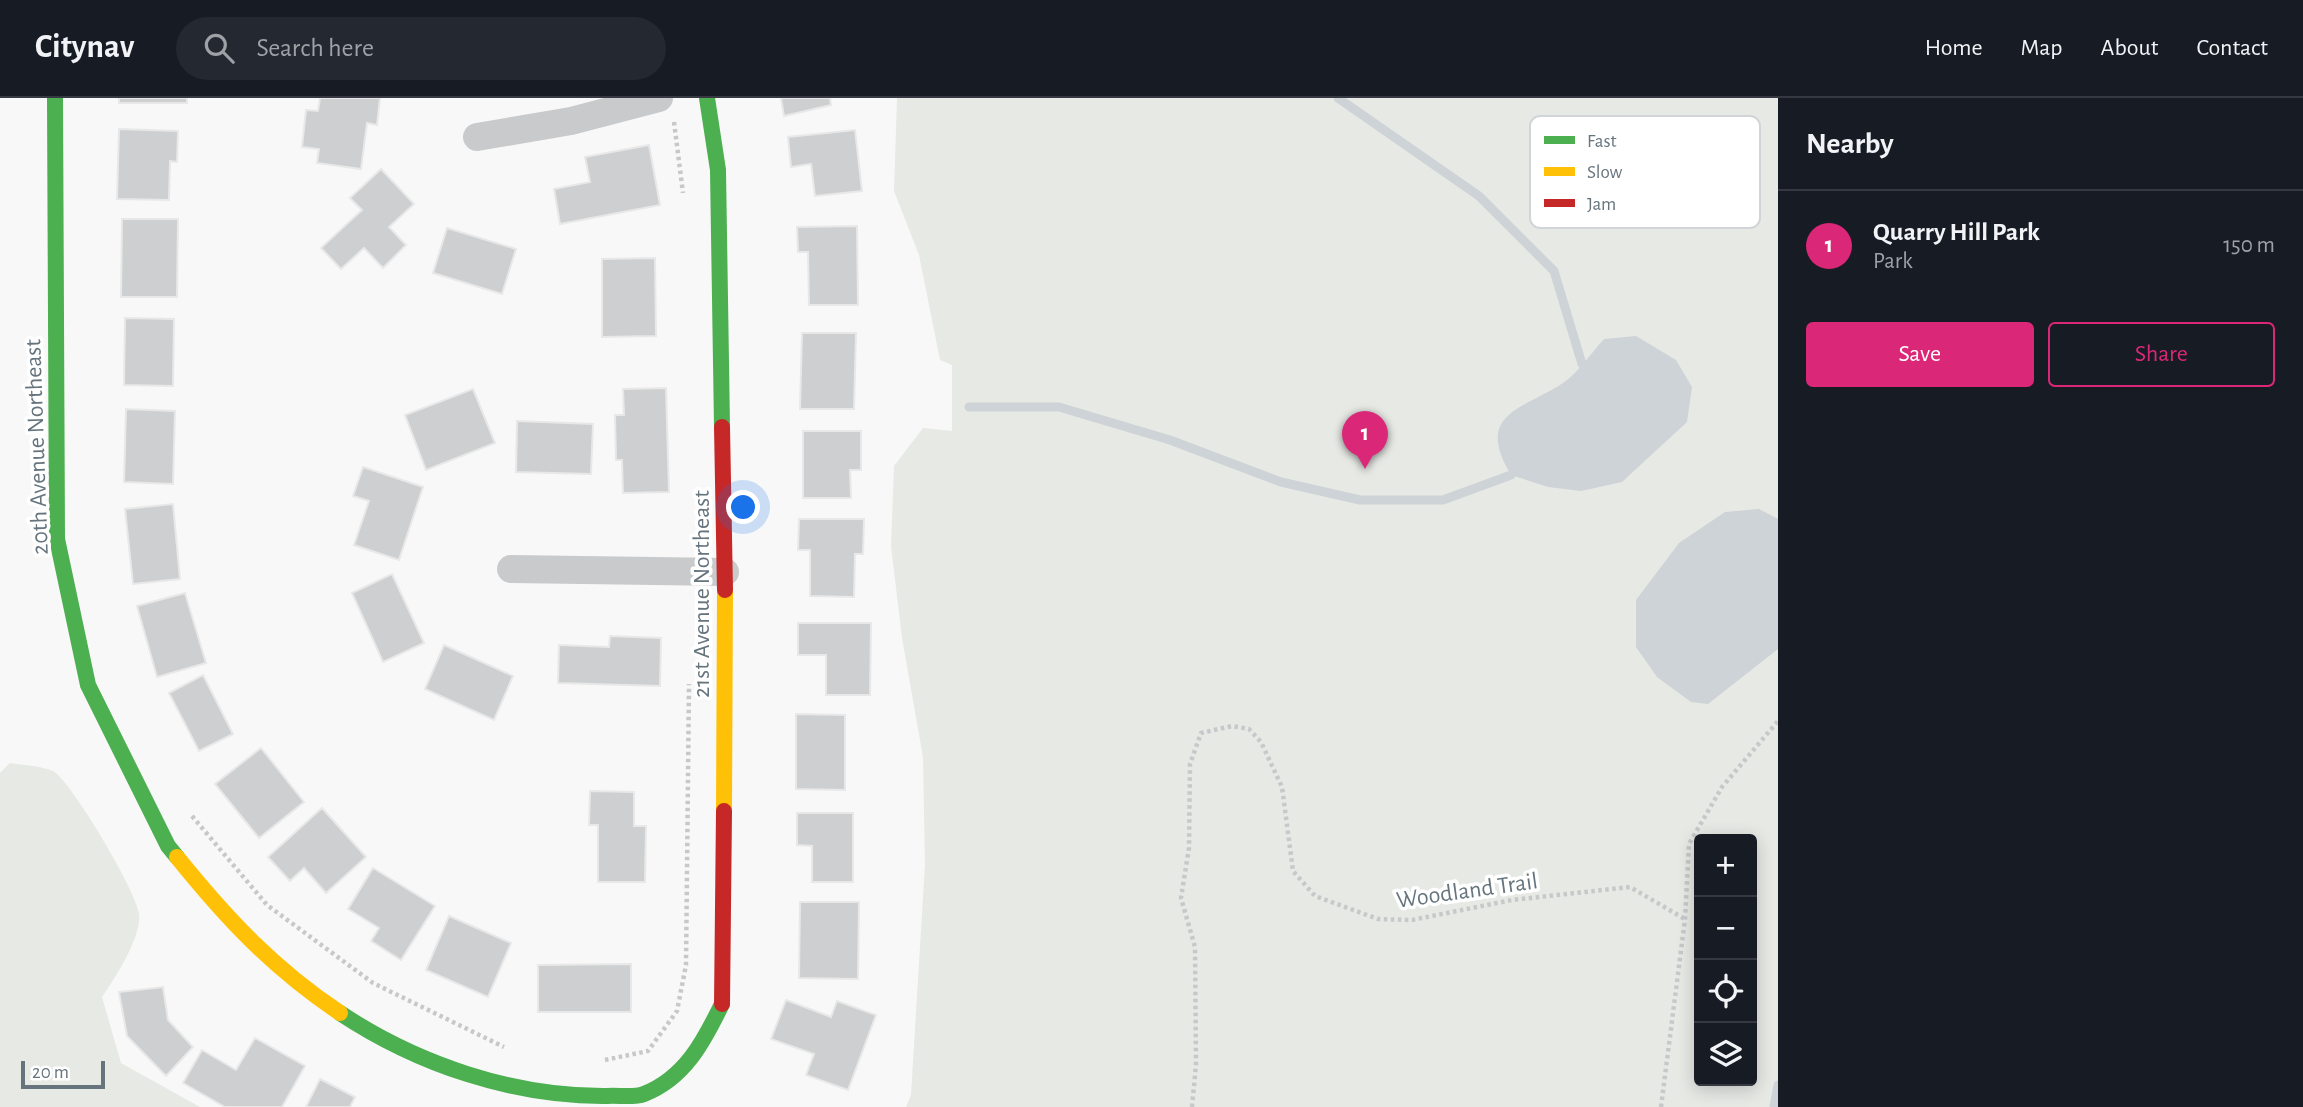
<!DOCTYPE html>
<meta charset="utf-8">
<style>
body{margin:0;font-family:"Alegreya Sans",sans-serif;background:#242831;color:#f1f3f6}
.controls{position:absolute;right:21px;bottom:21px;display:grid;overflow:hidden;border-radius:7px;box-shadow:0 4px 18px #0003}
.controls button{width:63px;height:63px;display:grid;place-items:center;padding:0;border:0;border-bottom:2px solid #363941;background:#171b24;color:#f1f3f6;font:35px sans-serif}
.scale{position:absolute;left:21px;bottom:18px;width:84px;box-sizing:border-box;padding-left:7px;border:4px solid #66747e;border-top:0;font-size:19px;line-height:24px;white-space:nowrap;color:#66747e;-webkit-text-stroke:5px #fff;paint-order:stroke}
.you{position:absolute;left:744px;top:410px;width:24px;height:24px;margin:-18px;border:5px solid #fff;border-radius:50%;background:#1a73e8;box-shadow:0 0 0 10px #1a73e833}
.badge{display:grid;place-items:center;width:46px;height:46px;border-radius:50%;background:#db2777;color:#fff;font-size:23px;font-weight:700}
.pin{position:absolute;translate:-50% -58px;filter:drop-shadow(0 2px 4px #0008)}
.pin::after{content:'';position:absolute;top:37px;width:24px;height:21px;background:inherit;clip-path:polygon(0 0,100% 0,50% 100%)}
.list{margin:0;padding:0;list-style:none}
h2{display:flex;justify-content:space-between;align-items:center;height:91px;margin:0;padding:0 28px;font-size:30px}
h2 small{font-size:23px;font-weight:400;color:#9ea1a6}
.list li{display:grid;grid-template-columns:46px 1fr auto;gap:21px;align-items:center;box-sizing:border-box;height:112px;padding:0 28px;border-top:2px solid #363941}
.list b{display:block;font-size:26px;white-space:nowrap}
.list p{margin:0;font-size:23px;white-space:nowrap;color:#9ea1a6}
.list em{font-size:23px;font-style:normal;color:#9ea1a6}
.actions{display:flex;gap:14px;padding:21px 28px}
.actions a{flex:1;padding:16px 0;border:2px solid #db2777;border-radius:7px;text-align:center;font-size:24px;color:#db2777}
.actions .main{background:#db2777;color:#fff}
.icon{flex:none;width:38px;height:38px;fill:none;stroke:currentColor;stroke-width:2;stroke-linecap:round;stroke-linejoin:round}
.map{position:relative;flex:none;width:1778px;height:1009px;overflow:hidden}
header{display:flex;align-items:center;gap:42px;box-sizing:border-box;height:98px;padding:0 35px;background:#171b24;border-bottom:2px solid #363941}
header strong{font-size:33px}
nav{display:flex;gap:38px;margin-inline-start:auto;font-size:24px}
.search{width:490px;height:63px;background:#242831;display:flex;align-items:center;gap:18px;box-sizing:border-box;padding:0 24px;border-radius:38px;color:#9ea1a6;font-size:26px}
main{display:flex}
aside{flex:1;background:#171b24}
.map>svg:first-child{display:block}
.green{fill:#e7e9e5;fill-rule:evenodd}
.water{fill:#cdd3d6}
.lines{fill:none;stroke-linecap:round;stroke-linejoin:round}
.stream{stroke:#cdd3d6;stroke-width:9}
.building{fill:#cdcfd0;stroke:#e8e8e8;stroke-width:2}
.path{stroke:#c7c8c9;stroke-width:4.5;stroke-dasharray:3.5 3.5;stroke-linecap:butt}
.street{stroke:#c9cacb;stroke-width:28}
.fast{stroke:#4caf50;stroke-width:16}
.slow{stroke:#ffc107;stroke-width:16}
.jam{stroke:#c62828;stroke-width:16}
.labels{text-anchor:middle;stroke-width:7;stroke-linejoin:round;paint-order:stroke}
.street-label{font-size:24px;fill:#66747e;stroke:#fff}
.key{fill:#fff;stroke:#d1d5d8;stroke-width:2}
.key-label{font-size:19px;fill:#66747e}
</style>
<header>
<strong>Citynav</strong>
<div class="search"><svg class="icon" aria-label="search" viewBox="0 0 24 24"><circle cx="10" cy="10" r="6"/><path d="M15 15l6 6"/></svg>Search here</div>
<nav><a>Home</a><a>Map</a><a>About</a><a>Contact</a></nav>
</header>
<main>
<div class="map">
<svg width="1778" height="1009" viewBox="0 0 1778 1009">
<rect width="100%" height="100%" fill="#f8f8f8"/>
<!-- green -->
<path class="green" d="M 897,0 L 1778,0 L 1778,1009 L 906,1009 L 911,997 L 925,766 L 923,659 L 902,540 L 891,448 L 894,368 L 923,330 L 952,333 L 952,267 L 940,262 L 919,157 L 894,93 ZM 1699,741 L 1752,741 L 1752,983 L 1699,983 Z
M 10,665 C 23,667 41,668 53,673 C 71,683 137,794 139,816 C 142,838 115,881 102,899 L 121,965 L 200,1009 L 0,1009 L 0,675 Z"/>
<!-- water -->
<path class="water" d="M 1636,238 L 1676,262 L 1692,289 L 1687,324 L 1622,384 L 1581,393 L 1548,389 L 1511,377 C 1474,315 1522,312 1563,285 C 1578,275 1591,255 1604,241 Z
M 1759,411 L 1778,421 L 1778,551 L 1708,606 L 1691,604 L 1657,579 L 1636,549 L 1636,502 L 1679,445 L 1725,414 Z"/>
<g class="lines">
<!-- stream -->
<path class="stream" d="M 1338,0 L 1479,98 L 1554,173 L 1582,266
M 969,309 L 1059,309 L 1170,342 L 1281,384 L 1360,402 L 1443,402 L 1511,377
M 1774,1009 L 1778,987"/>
</g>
<!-- building -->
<path class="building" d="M 119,0 L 187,0 L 187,5 L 119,5 Z
M 320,0 L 380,0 L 377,27 L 367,25 L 361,71 L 317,65 L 319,51 L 302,49 L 306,12 L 318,13 Z
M 781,0 L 830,0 L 831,7 L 784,18 Z
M 119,31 L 178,33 L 177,64 L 170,63 L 169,102 L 117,101 Z
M 855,32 L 862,93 L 815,98 L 811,66 L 791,69 L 788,39 Z
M 649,47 L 660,107 L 560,126 L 554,91 L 590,84 L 585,59 Z
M 381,71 L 414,106 L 389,129 L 406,147 L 383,170 L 364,150 L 341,171 L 321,150 L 362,112 L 350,100 Z
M 122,121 L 178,121 L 177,199 L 121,199 Z
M 857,128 L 858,207 L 809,207 L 808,154 L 798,154 L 797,129 Z
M 447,130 L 516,151 L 502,196 L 433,175 Z
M 655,160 L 656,238 L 602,239 L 602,161 Z
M 125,220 L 174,221 L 173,288 L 124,287 Z
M 802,235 L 856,235 L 854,311 L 800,311 Z
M 666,290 L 669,394 L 623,395 L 622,362 L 616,362 L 615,317 L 624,317 L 623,291 Z
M 473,291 L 495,345 L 426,372 L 405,317 Z
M 126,311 L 175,313 L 173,386 L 124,384 Z
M 517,323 L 593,326 L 591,376 L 516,374 Z
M 803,333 L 861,333 L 861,372 L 850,372 L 851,400 L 803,400 Z
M 363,369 L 423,389 L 399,462 L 354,447 L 369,403 L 353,398 Z
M 173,406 L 180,481 L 133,486 L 125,411 Z
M 799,421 L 864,421 L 863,456 L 855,456 L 854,499 L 810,498 L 810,452 L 798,452 Z
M 392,476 L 424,545 L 383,564 L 352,495 Z
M 185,495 L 206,565 L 157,579 L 137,508 Z
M 798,525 L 871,525 L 870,597 L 826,597 L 826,557 L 798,557 Z
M 610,538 L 661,540 L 660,588 L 558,585 L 559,547 L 609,549 Z
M 444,547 L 513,578 L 494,622 L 425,591 Z
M 203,577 L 233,636 L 199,653 L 169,595 Z
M 796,616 L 845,617 L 845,692 L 796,691 Z
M 261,650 L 304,704 L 259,740 L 215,686 Z
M 590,693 L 634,694 L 634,728 L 646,728 L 645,784 L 598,784 L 598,727 L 589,727 Z
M 322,710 L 366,759 L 326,795 L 304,770 L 290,783 L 268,759 Z
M 797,715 L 853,715 L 853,784 L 812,784 L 812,748 L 797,747 Z
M 373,770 L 435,808 L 401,862 L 371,843 L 379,830 L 348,811 Z
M 800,804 L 859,804 L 858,881 L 799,880 Z
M 449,818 L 511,845 L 488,899 L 426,872 Z
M 631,866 L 631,914 L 538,914 L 538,867 Z
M 163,889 L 168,922 L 193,949 L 166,978 L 127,938 L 119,894 Z
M 786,902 L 831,919 L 837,903 L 876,917 L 848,992 L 806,977 L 814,956 L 771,941 Z
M 255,940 L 305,968 L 282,1009 L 225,1009 L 183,985 L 202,952 L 236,972 Z
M 320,981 L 355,999 L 350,1009 L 306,1009 Z"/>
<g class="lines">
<!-- path -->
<path class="path" d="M 674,24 L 683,95
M 192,718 L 267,807 L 373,885 L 504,949
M 605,962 L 648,953 L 677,913 L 686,867 L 689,586
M 1192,1009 L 1196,967 L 1195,849 L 1181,800 L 1189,750 L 1190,666 L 1201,635 L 1232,628 L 1249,631 L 1261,644 L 1282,689 L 1293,773 L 1315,798 L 1378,821 L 1412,822 L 1512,802 L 1630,789 L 1685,821
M 1661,1009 L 1685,821 L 1689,746 L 1722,689 L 1778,623"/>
<!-- street -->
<path class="street" d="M 477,39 L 571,23 L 659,0
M 511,471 L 725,474"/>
<!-- fast -->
<path class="fast" d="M 55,0 L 57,441 L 88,587 L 168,748 L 177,759
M 707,0 L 718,72 L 722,329
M 340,915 C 417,966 513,999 607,998 C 618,997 634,1000 644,996 C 685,980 704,943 722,906"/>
<!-- slow -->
<path class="slow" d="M 724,713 L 725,492
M 177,759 C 227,821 273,870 340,915"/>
<!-- jam -->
<path class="jam" d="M 722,329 L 725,492
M 722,906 L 724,713"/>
</g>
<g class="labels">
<!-- street labels -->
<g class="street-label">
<text transform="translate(36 349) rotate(-92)" y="8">20th Avenue Northeast</text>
<text transform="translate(701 496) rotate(-90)" y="8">21st Avenue Northeast</text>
<text transform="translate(1467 792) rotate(-8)" y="8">Woodland Trail</text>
</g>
</g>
<!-- legend -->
<rect x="1530" y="18" width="230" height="112" rx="10" class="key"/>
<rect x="1544" y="38" width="31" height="8" fill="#4caf50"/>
<rect x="1544" y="69" width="31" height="9" fill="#ffc107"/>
<rect x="1544" y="101" width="31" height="8" fill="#c62828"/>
<g class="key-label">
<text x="1587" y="49">Fast</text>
<text x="1587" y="80">Slow</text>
<text x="1587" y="112">Jam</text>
</g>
</svg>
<div class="controls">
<button>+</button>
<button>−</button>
<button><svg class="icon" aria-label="locate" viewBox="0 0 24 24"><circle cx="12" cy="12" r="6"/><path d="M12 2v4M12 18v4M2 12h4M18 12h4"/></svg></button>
<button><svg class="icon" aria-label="layers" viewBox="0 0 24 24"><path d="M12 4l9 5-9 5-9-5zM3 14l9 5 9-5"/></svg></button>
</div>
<div class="scale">20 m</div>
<div class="you"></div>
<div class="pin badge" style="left:1365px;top:371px">1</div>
</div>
<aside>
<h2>Nearby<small></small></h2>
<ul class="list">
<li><span class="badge">1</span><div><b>Quarry Hill Park</b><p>Park</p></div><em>150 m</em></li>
</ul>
<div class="actions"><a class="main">Save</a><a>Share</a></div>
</aside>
</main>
